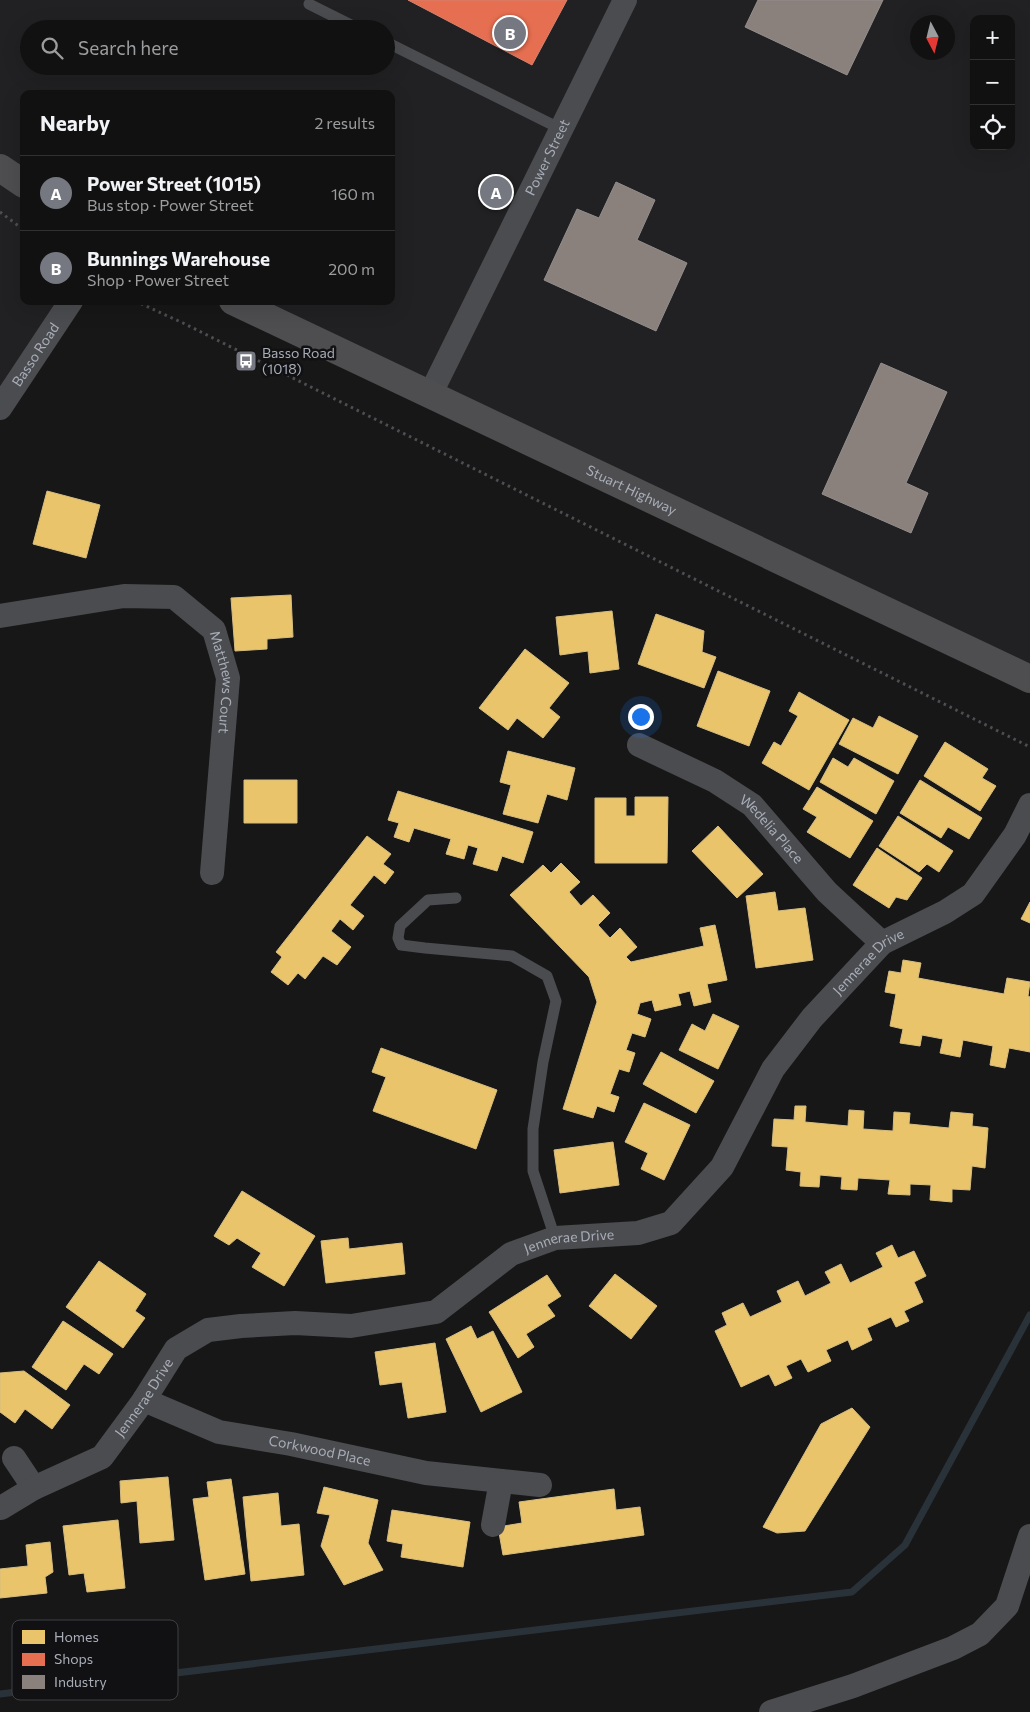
<!DOCTYPE html>
<meta charset="utf-8">
<style>
body{margin:0;font-family:Commissioner,sans-serif;background:#1e1f1f;color:#f1f3f6}
.controls{position:absolute;right:15px;top:15px;display:grid;overflow:hidden;border-radius:10px;box-shadow:0 5px 20px #0002}
.controls button{width:45px;height:45px;display:grid;place-items:center;padding:0;border:0;border-bottom:1px solid #303131;background:#111;color:#f1f3f6;font:25px sans-serif}
.compass{position:absolute;left:910px;top:15px;width:45px;height:45px;border-radius:50%;background:#111;box-shadow:0 5px 20px #0002;rotate:173deg}
.you{position:absolute;left:640px;top:716px;width:18px;height:18px;margin:-12px;border:4px solid #fff;border-radius:50%;background:#1a73e8;box-shadow:0 0 0 8px #1a73e833}
.badge{display:grid;place-items:center;width:32px;height:32px;border-radius:50%;background:#757880;color:#fff;font-size:16px;font-weight:700}
.pin{position:absolute;translate:-50% -50%;border:2px solid #fff;box-shadow:0 1px 5px #0006}
.list{margin:0;padding:0;list-style:none}
h2{display:flex;justify-content:space-between;align-items:center;height:65px;margin:0;padding:0 20px;font-size:21px}
h2 small{font-size:16px;font-weight:400;color:#9c9d9f}
.list li{display:grid;grid-template-columns:32px 1fr auto;gap:15px;align-items:center;box-sizing:border-box;height:75px;padding:0 20px;border-top:1px solid #303131}
.list b{display:block;font-size:19px;white-space:nowrap}
.list p{margin:0;font-size:16px;white-space:nowrap;color:#9c9d9f}
.list em{font-size:16px;font-style:normal;color:#9c9d9f}
.icon{flex:none;width:28px;height:28px;fill:none;stroke:currentColor;stroke-width:2;stroke-linecap:round;stroke-linejoin:round}
.map{position:relative;flex:none;width:1030px;height:1712px;overflow:hidden}
.search{position:absolute;background:#111;box-shadow:0 5px 20px #0002;left:20px;top:20px;width:375px;height:55px;display:flex;align-items:center;gap:12px;box-sizing:border-box;padding:0 18px;border-radius:28px;color:#9c9d9f;font-size:19px}
.panel{position:absolute;background:#111;box-shadow:0 5px 20px #0002;left:20px;top:90px;width:375px;height:215px;border-radius:10px}
.map>svg:first-child{display:block}
.built{fill:#212123;fill-rule:evenodd}
.homes{fill:#e9c46a;stroke:#d6bd81}
.shops{fill:#e76f51;stroke:#d48270}
.industry{fill:#8a817c;stroke:#938e8e}
.lines{fill:none;stroke-linecap:round;stroke-linejoin:round}
.stream{stroke:#2a3239;stroke-width:7}
.path{stroke:#4d4e52;stroke-width:3;stroke-dasharray:2.5 4;stroke-linecap:butt}
.lane{stroke:#4b4c50;stroke-width:11}
.street{stroke:#4b4c50;stroke-width:24}
.highway{stroke:#4e4e51;stroke-width:28}
.labels{text-anchor:middle;stroke-width:5;stroke-linejoin:round;paint-order:stroke}
.street-label{font-size:14px;fill:#a8adb8;stroke:#111113}
.poi-label{font-size:14px;fill:#a8adb8;stroke:#111113;text-anchor:start}
.key{fill:#111113;stroke:#3e4045;stroke-width:1}
.key-label{font-size:14px;fill:#a8adb8}
</style>
<div class="map">
<svg width="1030" height="1712" viewBox="0 0 1030 1712">
<rect width="100%" height="100%" fill="#171717"/>
<!-- built -->
<path class="built" d="M 0,0 L 1030,0 L 1030,679 L 235,301 L 391,301 L 391,94 L 24,94 L 24,301 L 71,301 L 0,408 ZM 974,19 L 1011,19 L 1011,146 L 974,146 ZM 918,22 L 948,22 L 948,52 L 918,52 ZM 29,29 L 386,29 L 386,66 L 29,66 Z"/>
<!-- homes -->
<path class="homes" d="M 47,491 L 100,505 L 86,558 L 33,544 Z
M 291,595 L 293,637 L 267,639 L 267,649 L 235,651 L 231,598 Z
M 612,611 L 619,669 L 590,673 L 588,651 L 560,655 L 556,617 Z
M 656,614 L 704,631 L 702,652 L 716,657 L 704,688 L 638,664 Z
M 525,649 L 569,683 L 549,708 L 560,717 L 543,738 L 517,718 L 508,730 L 479,708 Z
M 718,671 L 770,691 L 749,746 L 697,726 Z
M 799,692 L 849,720 L 809,790 L 762,763 L 774,742 L 781,746 L 798,716 L 789,711 Z
M 879,716 L 918,736 L 898,774 L 839,744 L 853,718 L 873,728 Z
M 945,742 L 988,769 L 982,778 L 996,786 L 980,811 L 924,776 Z
M 508,751 L 575,768 L 567,800 L 547,794 L 538,823 L 503,814 L 511,785 L 500,782 Z
M 833,758 L 848,767 L 854,758 L 894,781 L 876,814 L 820,782 Z
M 244,780 L 297,780 L 297,823 L 244,823 Z
M 920,780 L 982,818 L 969,839 L 948,827 L 941,838 L 900,813 Z
M 817,787 L 873,821 L 850,858 L 807,832 L 817,817 L 803,809 Z
M 398,791 L 533,832 L 523,863 L 502,856 L 497,871 L 473,864 L 478,848 L 468,845 L 464,859 L 446,854 L 451,839 L 414,828 L 409,842 L 394,837 L 399,823 L 388,820 Z
M 635,797 L 668,797 L 667,863 L 595,863 L 595,798 L 626,798 L 626,816 L 635,816 Z
M 898,816 L 953,851 L 939,872 L 927,864 L 919,872 L 879,846 Z
M 718,826 L 763,874 L 737,898 L 692,851 Z
M 367,836 L 391,854 L 383,864 L 394,872 L 385,884 L 374,875 L 350,905 L 364,916 L 353,930 L 340,919 L 331,931 L 351,947 L 337,965 L 323,956 L 305,979 L 298,973 L 288,985 L 271,972 L 282,957 L 276,952 Z
M 877,848 L 922,878 L 907,900 L 896,897 L 889,908 L 853,885 Z
M 561,863 L 580,882 L 569,892 L 581,906 L 593,895 L 610,913 L 598,925 L 610,938 L 620,928 L 637,947 L 626,957 L 631,962 L 704,946 L 700,928 L 715,925 L 727,980 L 707,984 L 711,1002 L 694,1006 L 690,991 L 678,994 L 681,1005 L 655,1011 L 652,1000 L 640,1003 L 637,1014 L 651,1019 L 645,1037 L 632,1033 L 626,1050 L 635,1053 L 629,1072 L 619,1069 L 610,1094 L 619,1097 L 614,1112 L 597,1106 L 593,1118 L 563,1109 L 597,1002 L 589,977 L 510,895 L 543,865 L 551,873 Z
M 775,892 L 778,911 L 805,908 L 813,960 L 756,968 L 746,896 Z
M 1030,902 L 1030,923 L 1021,919 Z
M 903,960 L 921,963 L 918,978 L 1004,994 L 1007,978 L 1030,982 L 1028,996 L 1030,997 L 1030,1052 L 1009,1048 L 1005,1068 L 990,1065 L 993,1046 L 963,1040 L 960,1057 L 940,1053 L 943,1039 L 922,1035 L 920,1046 L 900,1043 L 903,1029 L 890,1026 L 896,994 L 885,992 L 889,971 L 901,973 Z
M 713,1014 L 739,1026 L 718,1069 L 679,1050 L 692,1024 L 705,1031 Z
M 381,1048 L 497,1090 L 476,1149 L 373,1111 L 386,1077 L 372,1072 Z
M 661,1052 L 714,1081 L 696,1113 L 643,1084 Z
M 644,1103 L 690,1125 L 664,1180 L 641,1169 L 648,1153 L 625,1142 Z
M 795,1106 L 806,1106 L 805,1122 L 848,1126 L 849,1110 L 864,1111 L 863,1129 L 893,1131 L 894,1112 L 910,1113 L 909,1124 L 949,1128 L 951,1112 L 973,1114 L 972,1126 L 988,1128 L 985,1168 L 972,1166 L 970,1190 L 952,1189 L 952,1202 L 930,1200 L 931,1185 L 910,1184 L 910,1195 L 888,1194 L 890,1180 L 858,1178 L 857,1190 L 841,1189 L 842,1177 L 820,1175 L 819,1187 L 800,1186 L 801,1172 L 786,1170 L 788,1147 L 772,1146 L 774,1119 L 794,1120 Z
M 613,1142 L 619,1185 L 560,1193 L 554,1150 Z
M 242,1191 L 315,1236 L 284,1286 L 252,1267 L 261,1253 L 237,1238 L 229,1245 L 214,1236 Z
M 348,1238 L 349,1249 L 402,1243 L 405,1274 L 326,1283 L 321,1241 Z
M 892,1245 L 898,1258 L 914,1251 L 926,1276 L 914,1282 L 923,1302 L 904,1311 L 909,1321 L 896,1327 L 891,1317 L 867,1328 L 872,1340 L 852,1350 L 848,1340 L 826,1350 L 831,1361 L 808,1372 L 801,1359 L 786,1366 L 792,1378 L 775,1386 L 769,1374 L 741,1387 L 715,1331 L 727,1325 L 722,1313 L 743,1303 L 750,1317 L 782,1302 L 777,1291 L 798,1281 L 805,1296 L 831,1283 L 825,1272 L 841,1264 L 850,1283 L 883,1267 L 876,1253 Z
M 99,1261 L 146,1294 L 135,1311 L 145,1318 L 123,1348 L 66,1307 Z
M 615,1274 L 657,1306 L 631,1339 L 589,1306 Z
M 547,1275 L 561,1296 L 547,1305 L 555,1316 L 526,1334 L 534,1347 L 518,1358 L 489,1312 Z
M 63,1321 L 113,1354 L 99,1374 L 84,1364 L 66,1390 L 32,1367 Z
M 471,1326 L 477,1339 L 493,1331 L 522,1392 L 481,1412 L 446,1339 Z
M 435,1343 L 446,1412 L 408,1418 L 402,1382 L 380,1385 L 375,1352 Z
M 24,1371 L 70,1405 L 52,1429 L 25,1409 L 15,1423 L 0,1412 L 0,1373 Z
M 852,1408 L 870,1427 L 805,1531 L 777,1533 L 763,1527 L 821,1424 Z
M 168,1477 L 174,1540 L 140,1543 L 137,1501 L 121,1503 L 120,1481 Z
M 231,1479 L 245,1574 L 205,1580 L 193,1499 L 209,1497 L 207,1482 Z
M 324,1487 L 378,1500 L 368,1543 L 383,1570 L 344,1585 L 321,1546 L 330,1515 L 317,1513 Z
M 614,1489 L 616,1510 L 640,1507 L 644,1535 L 503,1555 L 498,1527 L 522,1523 L 519,1502 Z
M 278,1493 L 281,1526 L 299,1524 L 304,1575 L 251,1581 L 243,1497 Z
M 392,1510 L 470,1522 L 463,1567 L 401,1557 L 403,1544 L 387,1541 Z
M 118,1520 L 125,1588 L 87,1592 L 84,1573 L 69,1575 L 63,1526 Z
M 50,1542 L 53,1572 L 45,1577 L 47,1593 L 0,1598 L 0,1569 L 28,1566 L 26,1545 Z"/>
<!-- shops -->
<path class="shops" d="M 408,0 L 567,0 L 532,65 Z"/>
<!-- industry -->
<path class="industry" d="M 758,0 L 883,0 L 847,75 L 745,27 Z
M 616,182 L 655,200 L 637,240 L 687,263 L 656,331 L 544,280 L 577,209 L 599,218 Z
M 881,363 L 947,392 L 906,483 L 928,493 L 911,533 L 822,494 Z"/>
<g class="lines">
<!-- stream -->
<path class="stream" d="M 0,1694 L 852,1592 L 905,1545 L 1030,1315"/>
<!-- path -->
<path class="path" d="M 0,212 L 24,230
M 135,301 L 183,323 L 1030,747"/>
<!-- lane -->
<path class="lane" d="M 309,4 L 359,29
M 386,42 L 561,129
M 456,898 L 428,900 L 400,926 L 398,938 L 401,945 L 425,948 L 512,956 L 547,976 L 556,1001 L 543,1062 L 533,1129 L 533,1171 L 555,1238"/>
<!-- street -->
<g class="street">
<path id="s1" d="M 430,395 L 625,0"/>
<path id="s2" d="M 0,408 L 71,301"/>
<path id="s3" d="M 0,616 L 124,596 L 174,597 L 214,630 L 228,678 L 212,873"/>
<path id="s4" d="M 639,745 L 715,781 L 752,805 L 827,892 L 882,943"/>
<path id="s5" d="M 144,1400 L 219,1432 L 291,1444 L 426,1473 L 540,1485"/>
<path d="M 14,1458 L 34,1488"/>
<path id="s6" d="M 1,1508 L 34,1488 L 102,1457 L 144,1400 L 176,1349 L 208,1330 L 241,1326 L 295,1323 L 351,1326 L 436,1312 L 511,1254 L 555,1238 L 638,1233 L 671,1223 L 722,1167 L 773,1069 L 812,1018 L 882,943 L 945,912 L 973,894 L 1015,835 L 1030,805"/>
<path d="M 493,1525 L 501,1481"/>
<path d="M 771,1712 L 853,1686 L 953,1648 L 980,1634 L 1007,1606 L 1030,1536"/>
</g>
<!-- highway -->
<g class="highway">
<path d="M 0,168 L 24,184"/>
<path id="s7" d="M 233,301 L 1030,679"/>
</g>
</g>
<!-- icons -->
<defs>
<g id="bus-square" transform="scale(1.125)"><rect x="-9" y="-9" width="18" height="18" rx="4" fill="#757880" stroke="#111113"/><path d="M-5-6H5V4H4V6H2V4H-2V6H-4V4H-5ZM-3.5-4V0h7V-4ZM-3.5 1.2v1.5H-2V1.2ZM2 1.2v1.5H3.5V1.2Z" fill="#fff"/></g>
</defs>
<g fill-rule="evenodd">
<use href="#bus-square" x="246" y="361"/>
</g>
<g class="labels">
<!-- street labels -->
<g class="street-label">
<text dy="5" stroke="none"><textPath href="#s1" startOffset="265">Power Street</textPath></text>
<text dy="5" stroke="none"><textPath href="#s2" startOffset="64">Basso Road</textPath></text>
<text dy="5" stroke="none"><textPath href="#s7" startOffset="441">Stuart Highway</textPath></text>
<text dy="5" stroke="none"><textPath href="#s3" startOffset="281">Matthews Court</textPath></text>
<text dy="5" stroke="none"><textPath href="#s4" startOffset="159">Wedelia Place</textPath></text>
<text dy="5" stroke="none"><textPath href="#s6" startOffset="1101">Jennerae Drive</textPath></text>
<text dy="5" stroke="none"><textPath href="#s6" startOffset="666">Jennerae Drive</textPath></text>
<text dy="5" stroke="none"><textPath href="#s6" startOffset="186">Jennerae Drive</textPath></text>
<text dy="5" stroke="none"><textPath href="#s5" startOffset="184">Corkwood Place</textPath></text>
</g>
<!-- poi labels -->
<g class="poi-label">
<text x="262" y="358">Basso Road<tspan x="262" dy="16">(1018)</tspan></text>
</g>
</g>
<!-- legend -->
<rect x="12" y="1620" width="166" height="80" rx="8" class="key"/>
<rect x="22" y="1630" width="23" height="14" fill="#e9c46a"/>
<rect x="22" y="1653" width="23" height="13" fill="#e76f51"/>
<rect x="22" y="1675" width="23" height="14" fill="#8a817c"/>
<g class="key-label">
<text x="54" y="1642">Homes</text>
<text x="54" y="1664">Shops</text>
<text x="54" y="1687">Industry</text>
</g>
</svg>
<div class="controls">
<button>+</button>
<button>−</button>
<button><svg class="icon" aria-label="locate" viewBox="0 0 24 24"><circle cx="12" cy="12" r="6"/><path d="M12 2v4M12 18v4M2 12h4M18 12h4"/></svg></button>
</div>
<svg class="compass" viewBox="-18 -18 36 36"><path d="M0-13l5 13h-10z" fill="#e53935"/><path d="M0 13l5-13h-10z" fill="#9c9d9f"/></svg>
<div class="you"></div>
<div class="pin badge" style="left:496px;top:192px">A</div>
<div class="pin badge" style="left:510px;top:33px">B</div>
<div class="search"><svg class="icon" aria-label="search" viewBox="0 0 24 24"><circle cx="10" cy="10" r="6"/><path d="M15 15l6 6"/></svg>Search here</div>
<section class="panel">
<h2>Nearby<small>2 results</small></h2>
<ul class="list">
<li><span class="badge">A</span><div><b>Power Street (1015)</b><p>Bus stop · Power Street</p></div><em>160 m</em></li>
<li><span class="badge">B</span><div><b>Bunnings Warehouse</b><p>Shop · Power Street</p></div><em>200 m</em></li>
</ul>
</section>
</div>
